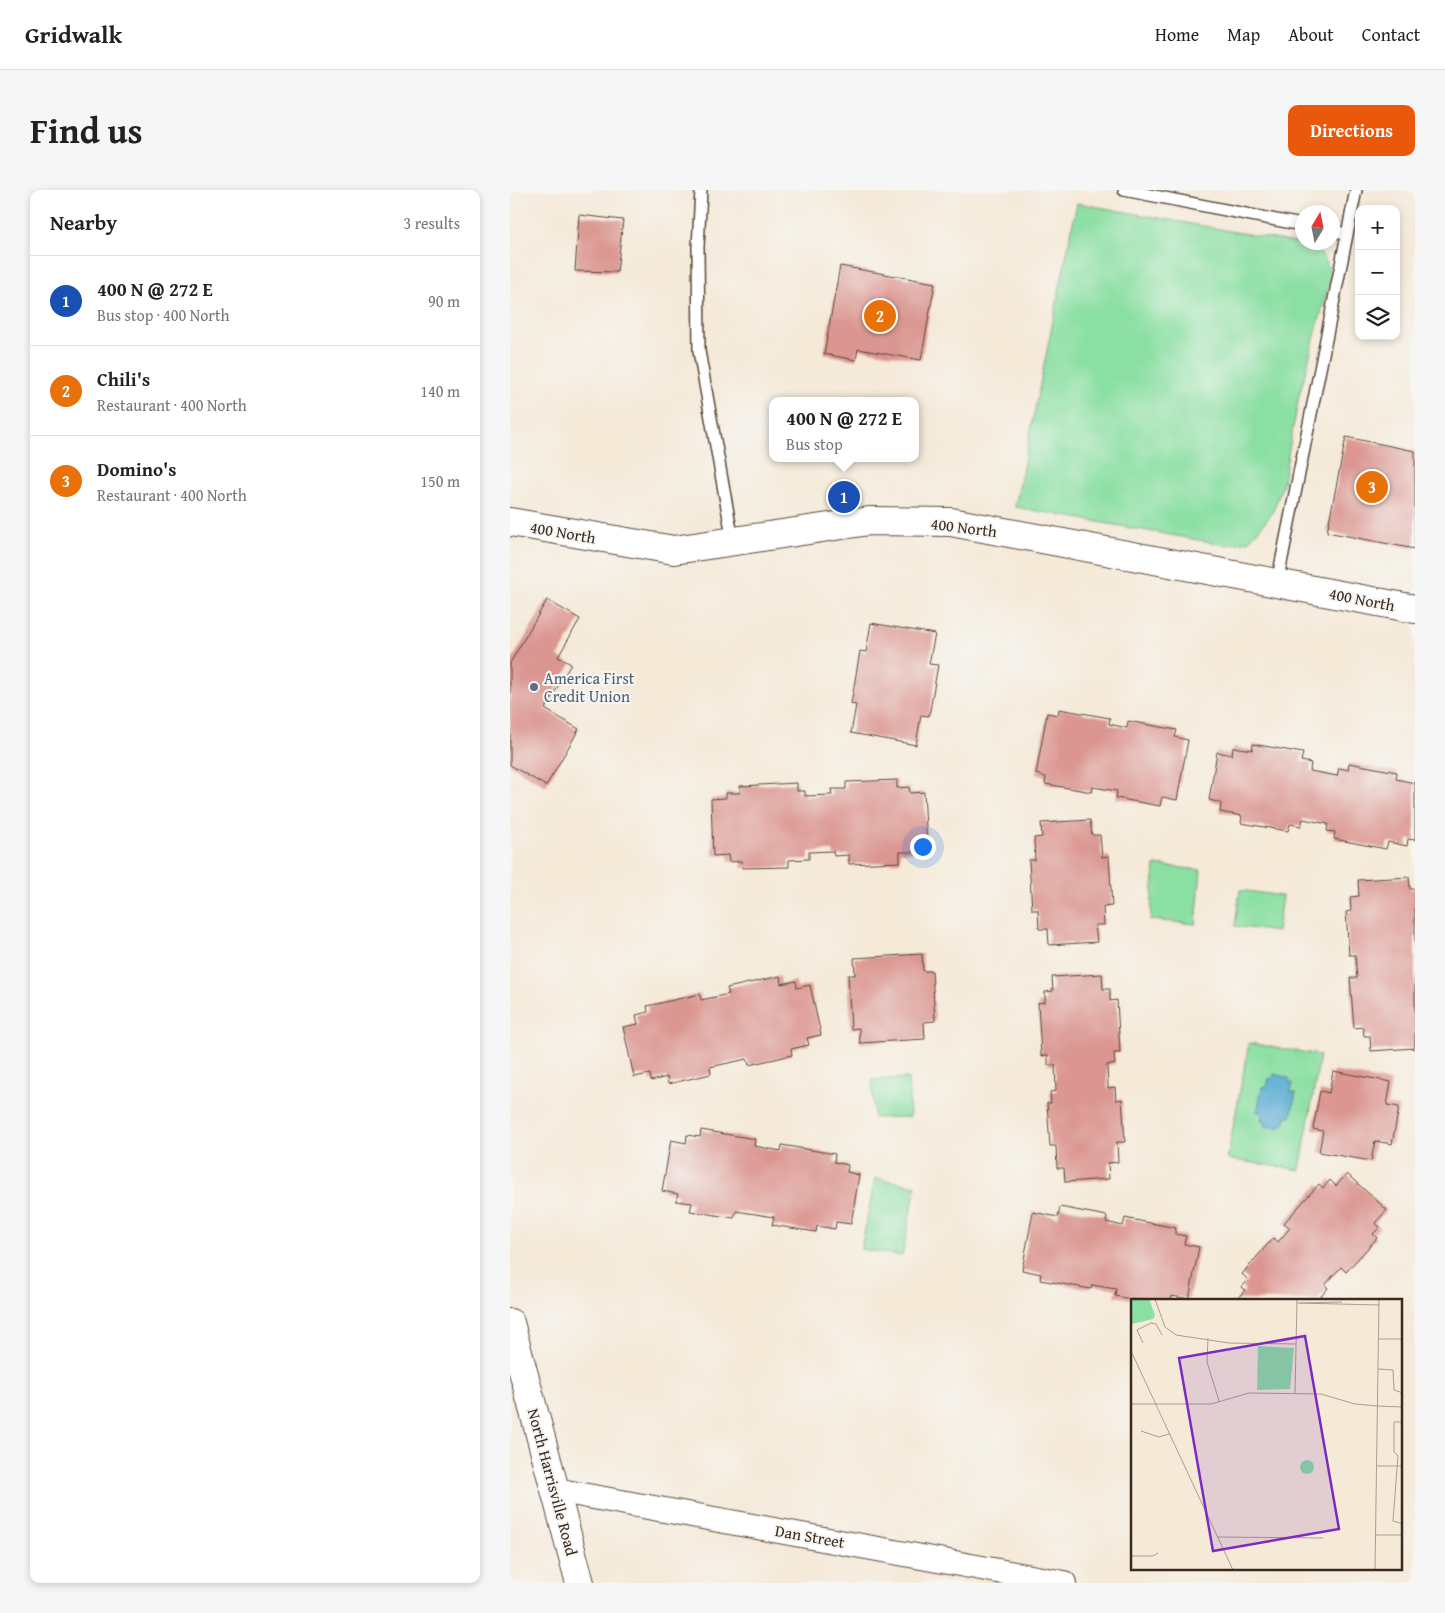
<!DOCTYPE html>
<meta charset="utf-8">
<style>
body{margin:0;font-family:"Gentium Book Plus",serif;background:#f6f6f6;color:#222}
.controls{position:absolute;right:15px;top:15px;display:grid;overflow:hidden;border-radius:10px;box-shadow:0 2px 8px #0003}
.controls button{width:45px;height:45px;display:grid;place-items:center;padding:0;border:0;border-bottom:1px solid #e0e0e0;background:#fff;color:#222;font:25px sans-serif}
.compass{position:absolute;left:785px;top:15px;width:45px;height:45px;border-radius:50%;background:#fff;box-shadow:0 2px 8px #0003;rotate:10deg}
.you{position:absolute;left:412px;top:656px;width:18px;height:18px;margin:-12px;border:4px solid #fff;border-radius:50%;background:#1a73e8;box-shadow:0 0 0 8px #1a73e833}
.badge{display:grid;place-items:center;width:32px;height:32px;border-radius:50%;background:#ea580c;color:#fff;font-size:16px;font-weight:700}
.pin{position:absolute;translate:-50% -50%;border:2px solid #fff;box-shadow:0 1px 5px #0006}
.popup{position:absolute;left:259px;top:207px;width:150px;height:65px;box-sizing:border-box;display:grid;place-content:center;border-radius:10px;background:#fff;filter:drop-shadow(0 1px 4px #0005);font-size:16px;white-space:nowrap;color:#767676}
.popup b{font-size:19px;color:#222}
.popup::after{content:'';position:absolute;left:50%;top:100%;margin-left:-10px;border:10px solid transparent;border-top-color:#fff}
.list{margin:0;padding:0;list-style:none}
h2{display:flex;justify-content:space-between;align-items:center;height:65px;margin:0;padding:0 20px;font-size:21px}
h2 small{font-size:16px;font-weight:400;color:#767676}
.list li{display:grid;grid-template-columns:32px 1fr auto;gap:15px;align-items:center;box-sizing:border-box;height:90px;padding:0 20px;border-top:1px solid #e0e0e0}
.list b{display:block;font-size:19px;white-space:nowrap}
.list p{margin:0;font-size:16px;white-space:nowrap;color:#767676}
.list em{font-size:16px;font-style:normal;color:#767676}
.icon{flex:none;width:28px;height:28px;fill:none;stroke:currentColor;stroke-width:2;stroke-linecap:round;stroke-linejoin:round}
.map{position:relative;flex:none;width:905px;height:1393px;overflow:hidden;border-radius:10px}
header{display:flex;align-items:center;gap:30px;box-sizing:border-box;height:70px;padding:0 25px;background:#fff;border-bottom:1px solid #e0e0e0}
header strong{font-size:24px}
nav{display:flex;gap:28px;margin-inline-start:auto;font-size:18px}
.intro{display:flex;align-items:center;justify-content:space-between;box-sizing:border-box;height:120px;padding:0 30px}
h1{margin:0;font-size:35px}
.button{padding:12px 22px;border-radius:10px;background:#ea580c;color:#fff;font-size:18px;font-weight:700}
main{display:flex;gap:30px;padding:0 30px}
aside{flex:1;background:#fff;border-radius:10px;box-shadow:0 2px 8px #0003}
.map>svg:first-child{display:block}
.green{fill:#8adfa2;stroke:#628460}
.water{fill:#56aad2;stroke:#486a78}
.building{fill:#db9691}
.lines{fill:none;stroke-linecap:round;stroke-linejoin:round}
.lane-casing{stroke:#57473a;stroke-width:14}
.street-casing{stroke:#57473a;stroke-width:26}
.secondary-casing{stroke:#57473a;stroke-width:30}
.primary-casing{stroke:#57473a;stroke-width:30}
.lane{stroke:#fff;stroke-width:11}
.street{stroke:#fff;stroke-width:24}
.secondary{stroke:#fff;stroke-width:28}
.primary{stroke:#fff;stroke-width:28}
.service-dot{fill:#5c6f8a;stroke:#f6f6f2;stroke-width:2}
.labels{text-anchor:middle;stroke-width:4;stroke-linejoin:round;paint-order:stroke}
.street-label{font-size:16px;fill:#3b2a1e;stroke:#f6f6f2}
.service-label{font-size:16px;fill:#4e5e75;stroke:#f6f6f2;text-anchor:start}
.inset-road{fill:none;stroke:#ab9d8e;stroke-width:1}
.view{fill:#7b2cbf;fill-opacity:0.15;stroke:#7b2cbf;stroke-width:2.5}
.inset-edge{fill:none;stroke:#3b2a1e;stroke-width:2.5}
</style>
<header>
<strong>Gridwalk</strong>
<nav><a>Home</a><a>Map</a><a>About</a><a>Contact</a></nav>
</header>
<div class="intro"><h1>Find us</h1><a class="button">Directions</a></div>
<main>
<aside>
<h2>Nearby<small>3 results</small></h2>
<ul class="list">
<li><span class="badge" style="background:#1a4fb4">1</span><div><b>400 N @ 272 E</b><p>Bus stop · 400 North</p></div><em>90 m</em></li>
<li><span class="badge" style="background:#e8710a">2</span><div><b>Chili's</b><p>Restaurant · 400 North</p></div><em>140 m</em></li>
<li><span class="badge" style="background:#e8710a">3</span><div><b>Domino's</b><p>Restaurant · 400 North</p></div><em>150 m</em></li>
</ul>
</aside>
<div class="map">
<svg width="905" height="1393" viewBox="0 0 905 1393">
<rect width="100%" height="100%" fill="#f6f6f2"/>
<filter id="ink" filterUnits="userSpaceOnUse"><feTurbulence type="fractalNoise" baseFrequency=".02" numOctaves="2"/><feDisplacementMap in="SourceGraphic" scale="10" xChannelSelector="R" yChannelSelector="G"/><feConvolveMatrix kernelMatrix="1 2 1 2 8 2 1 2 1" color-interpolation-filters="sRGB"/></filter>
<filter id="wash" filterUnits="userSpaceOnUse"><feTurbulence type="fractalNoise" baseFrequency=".0096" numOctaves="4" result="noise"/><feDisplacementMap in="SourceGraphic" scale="20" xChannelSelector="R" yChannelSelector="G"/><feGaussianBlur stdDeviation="1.12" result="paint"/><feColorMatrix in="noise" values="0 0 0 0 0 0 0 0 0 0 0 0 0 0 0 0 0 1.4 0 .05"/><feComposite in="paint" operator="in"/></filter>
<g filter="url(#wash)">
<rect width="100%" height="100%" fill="#f5e9d8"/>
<!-- green -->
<path class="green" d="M 567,13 L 797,55 C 813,63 817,70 821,86 L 789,206 L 772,297 L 762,324 L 739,351 L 716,355 L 505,317 Z
M 645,675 L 691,680 L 686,734 L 640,730 Z
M 730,700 L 772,706 L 767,742 L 725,736 Z
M 739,853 L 810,865 L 790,980 L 717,969 Z
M 398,888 L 400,927 L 364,928 L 362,890 Z
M 365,988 L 406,996 L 392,1066 L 351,1059 Z"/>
<!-- water -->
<path class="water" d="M 764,884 L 779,888 L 779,893 L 783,893 L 781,902 L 786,903 L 781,927 L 776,927 L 774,935 L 770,934 L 769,938 L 755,936 L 756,933 L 751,931 L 752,923 L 747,922 L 752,897 L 757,897 L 759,888 L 763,889 Z"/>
<g id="blocks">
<!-- building -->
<path class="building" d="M 69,25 L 113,30 L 107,82 L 65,81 Z
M 330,76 L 425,93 L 411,170 L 348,159 L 346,170 L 314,164 Z
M 836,247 L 905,261 L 905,359 L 817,342 Z
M 37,410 L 70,429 L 48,467 L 61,474 L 35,519 L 69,539 L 36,596 L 0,575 L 0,473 Z
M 361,433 L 425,444 L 419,474 L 428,475 L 419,526 L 411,525 L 406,555 L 341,543 L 346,515 L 341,514 L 350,461 L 356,462 Z
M 549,519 L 600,528 L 599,534 L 617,538 L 618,531 L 667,540 L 665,547 L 678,550 L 667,610 L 652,607 L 650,616 L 606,608 L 607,601 L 583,597 L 582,602 L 535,594 L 536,587 L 526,584 L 537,523 L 548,525 Z
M 743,554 L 793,563 L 791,571 L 801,573 L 800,581 L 827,586 L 829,578 L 838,580 L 839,573 L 887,582 L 886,589 L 905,593 L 905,650 L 898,649 L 897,656 L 878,652 L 876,659 L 824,649 L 825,642 L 817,641 L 818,634 L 793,629 L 791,636 L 780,634 L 778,641 L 731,633 L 732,626 L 710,622 L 711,613 L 699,610 L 707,562 L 722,565 L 723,557 L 742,560 Z
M 387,590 L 387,598 L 399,597 L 400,603 L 414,602 L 417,655 L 403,656 L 404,662 L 390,662 L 390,672 L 339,674 L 339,665 L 324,666 L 323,661 L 299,662 L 299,669 L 279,670 L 279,677 L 232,678 L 231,671 L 219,672 L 218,665 L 203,666 L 201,609 L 216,608 L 216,603 L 230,603 L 230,596 L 287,593 L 287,601 L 295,601 L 295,606 L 322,605 L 321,599 L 336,599 L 336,592 Z
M 580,630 L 582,645 L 590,645 L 592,667 L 599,666 L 602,716 L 593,717 L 594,735 L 585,735 L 587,752 L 539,755 L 538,739 L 529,739 L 528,720 L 522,720 L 519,670 L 525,670 L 524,648 L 532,647 L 531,633 Z
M 899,687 L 900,699 L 905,699 L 905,858 L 861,861 L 860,846 L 854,846 L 853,837 L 844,838 L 840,788 L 847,788 L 845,765 L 839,765 L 836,722 L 841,721 L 840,707 L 849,706 L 848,690 Z
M 412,764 L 413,781 L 422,781 L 425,831 L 414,832 L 415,849 L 350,853 L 349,838 L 341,839 L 338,785 L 345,785 L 344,768 Z
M 592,784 L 593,799 L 600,799 L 600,811 L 607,810 L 610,863 L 604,863 L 605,874 L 597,875 L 598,898 L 605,897 L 606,910 L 612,909 L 615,952 L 607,952 L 608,972 L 598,973 L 599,989 L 555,992 L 554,978 L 547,978 L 546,956 L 540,956 L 537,913 L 541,913 L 540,902 L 546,901 L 545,875 L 538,875 L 538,865 L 531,866 L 528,813 L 535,812 L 535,802 L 543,801 L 542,787 Z
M 270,786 L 271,794 L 286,791 L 287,798 L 300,795 L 311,845 L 297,848 L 299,855 L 281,859 L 282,865 L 239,875 L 237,869 L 200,877 L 201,884 L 158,894 L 157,887 L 141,891 L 140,884 L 124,887 L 113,837 L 128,834 L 126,825 L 138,822 L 137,816 L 190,804 L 191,810 L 219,804 L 217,798 Z
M 823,881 L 881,892 L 877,915 L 889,917 L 882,954 L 865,951 L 861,971 L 809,962 L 813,941 L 803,939 L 810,901 L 819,903 Z
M 191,940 L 245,949 L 244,956 L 271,961 L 272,955 L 325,964 L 324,972 L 338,975 L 337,982 L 349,985 L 341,1034 L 326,1032 L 325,1039 L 307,1036 L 306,1042 L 262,1035 L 264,1027 L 226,1021 L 224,1028 L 180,1021 L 182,1013 L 166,1011 L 168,1004 L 152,1001 L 161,950 L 176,953 L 177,945 L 190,947 Z
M 837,984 L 877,1020 L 865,1033 L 870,1037 L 863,1044 L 867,1048 L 836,1082 L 831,1077 L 815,1095 L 818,1098 L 808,1110 L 726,1110 L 735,1100 L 732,1097 L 738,1090 L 732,1084 L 763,1048 L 768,1052 L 780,1038 L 774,1033 L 809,994 L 813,998 L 820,990 L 826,996 Z
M 550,1017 L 597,1026 L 596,1032 L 613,1036 L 615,1028 L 666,1038 L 665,1044 L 676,1046 L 674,1054 L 689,1057 L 679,1109 L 662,1106 L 661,1110 L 626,1110 L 605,1106 L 606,1099 L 582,1095 L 581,1099 L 530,1090 L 531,1084 L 512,1080 L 523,1022 L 548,1027 Z"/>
</g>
</g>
<g filter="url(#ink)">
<use href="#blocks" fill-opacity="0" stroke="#57473a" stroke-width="1"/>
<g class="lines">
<!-- lane casing -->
<g class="lane-casing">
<path id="lane" d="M 191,0 L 188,57 L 189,161 L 223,351
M 614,0 L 792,35
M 822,41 L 837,44
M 767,393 L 846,0"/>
</g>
<!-- street casing -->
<g class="street-casing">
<path id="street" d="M 45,1300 L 554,1393"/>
</g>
<!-- secondary casing -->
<g class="secondary-casing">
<path id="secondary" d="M 0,332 L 164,360 L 359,331 L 441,332 L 905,419"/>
</g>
<!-- primary casing -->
<g class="primary-casing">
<path id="primary" d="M 0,1133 L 70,1393"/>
</g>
<!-- lane -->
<use href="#lane" class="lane"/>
<!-- street -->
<use href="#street" class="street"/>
<!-- secondary -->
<use href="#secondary" class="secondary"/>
<!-- primary -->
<use href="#primary" class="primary"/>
</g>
</g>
<!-- markers -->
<circle class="service-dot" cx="24" cy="497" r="5"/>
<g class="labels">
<!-- street labels -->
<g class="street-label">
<text transform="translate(454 337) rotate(7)" y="6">400 North</text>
<text transform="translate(53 342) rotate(10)" y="6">400 North</text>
<text transform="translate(852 409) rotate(11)" y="6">400 North</text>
<text transform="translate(43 1292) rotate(75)" y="6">North Harrisville Road</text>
<text transform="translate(300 1346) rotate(10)" y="6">Dan Street</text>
</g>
<!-- service labels -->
<g class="service-label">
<text x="34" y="494">America First<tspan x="34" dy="18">Credit Union</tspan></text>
</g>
</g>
<!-- overview -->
<g transform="translate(621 1109)">
<rect width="271" height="271" fill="#f5e9d8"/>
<path d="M 0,0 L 18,0 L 24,16 L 22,20 L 1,25 ZM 127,47 L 163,49 L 159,90 L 126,91 ZM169 168a7 7 0 1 1 14 0a7 7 0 1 1-14 0Z" fill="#8adfa2"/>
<path class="inset-road" d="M 24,0 L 34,28 L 45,36 L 98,44 L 165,45M 166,4 L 248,6M 169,4 L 211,3M 77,39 L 76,63 L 88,102M 248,40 L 272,40M 12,44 L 6,31 L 20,24 L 25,25 L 31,36M 0,52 L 102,271M 247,70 L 262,71 L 263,91 L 272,94M 164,95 L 166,0M 0,105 L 80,105 L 118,94 L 190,95 L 224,105 L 246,107M 246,107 L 272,108M 272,123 L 263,123 L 263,153 L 267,157 L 262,222 L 272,225M 10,132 L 28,138 L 38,135M 246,167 L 272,167M 244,236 L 272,236M 86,238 L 192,239M 0,257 L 22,257 L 27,254M 244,271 L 248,0"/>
<path class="view" d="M 174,37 L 208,230 L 82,252 L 48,59 Z"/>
<rect width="271" height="271" class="inset-edge"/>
</g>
</svg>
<div class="controls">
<button>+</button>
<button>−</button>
<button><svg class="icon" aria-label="layers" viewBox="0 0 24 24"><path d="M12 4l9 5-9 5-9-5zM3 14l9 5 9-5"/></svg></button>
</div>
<svg class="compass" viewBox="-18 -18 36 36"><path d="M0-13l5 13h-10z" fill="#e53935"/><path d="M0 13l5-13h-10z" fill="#767676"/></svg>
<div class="you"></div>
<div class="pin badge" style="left:334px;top:307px;background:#1a4fb4">1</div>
<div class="popup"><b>400 N @ 272 E</b>Bus stop</div>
<div class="pin badge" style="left:370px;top:126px;background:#e8710a">2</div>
<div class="pin badge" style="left:862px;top:297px;background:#e8710a">3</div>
</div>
</main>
